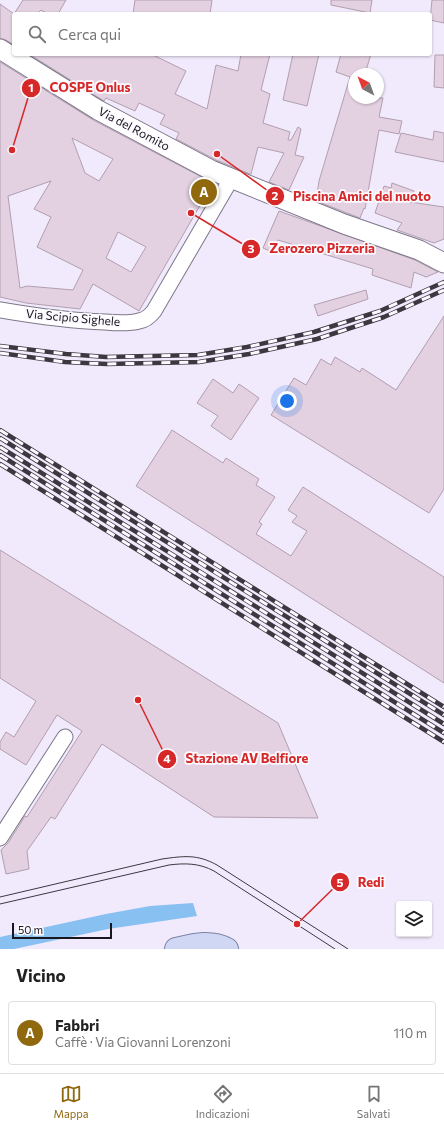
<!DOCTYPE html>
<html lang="it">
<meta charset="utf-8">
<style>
body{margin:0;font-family:Commissioner,sans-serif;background:#f2f2f2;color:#222}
.controls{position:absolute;right:12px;bottom:12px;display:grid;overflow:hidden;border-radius:4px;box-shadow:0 1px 3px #0004}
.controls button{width:36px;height:36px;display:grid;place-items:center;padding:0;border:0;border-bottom:1px solid #e0e0e0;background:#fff;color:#222;font:20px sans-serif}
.compass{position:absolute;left:348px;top:68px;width:36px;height:36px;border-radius:50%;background:#fff;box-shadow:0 1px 3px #0004;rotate:319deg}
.scale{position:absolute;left:12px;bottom:10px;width:100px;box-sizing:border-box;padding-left:4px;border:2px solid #19161d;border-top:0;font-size:11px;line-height:14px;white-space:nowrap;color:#19161d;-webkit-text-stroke:3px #fcfaff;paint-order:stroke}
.you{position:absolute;left:287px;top:401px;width:14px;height:14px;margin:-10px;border:3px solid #fff;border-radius:50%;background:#1a73e8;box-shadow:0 0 0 6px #1a73e833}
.badge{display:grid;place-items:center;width:26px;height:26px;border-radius:50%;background:#90680e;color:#fff;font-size:13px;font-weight:700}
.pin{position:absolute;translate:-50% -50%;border:2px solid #fff;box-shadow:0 1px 4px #0006}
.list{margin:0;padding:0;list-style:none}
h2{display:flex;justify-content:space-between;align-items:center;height:52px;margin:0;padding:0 16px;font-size:17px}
h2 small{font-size:13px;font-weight:400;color:#767676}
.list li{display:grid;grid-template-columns:26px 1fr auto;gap:12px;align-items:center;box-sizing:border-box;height:64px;margin:0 8px 8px;padding:0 8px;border:1px solid #e0e0e0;border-radius:4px}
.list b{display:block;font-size:15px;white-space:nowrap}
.list p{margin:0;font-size:13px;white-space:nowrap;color:#767676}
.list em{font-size:13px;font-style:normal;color:#767676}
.icon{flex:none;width:22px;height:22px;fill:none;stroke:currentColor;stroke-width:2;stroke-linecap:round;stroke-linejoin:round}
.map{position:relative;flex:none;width:444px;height:949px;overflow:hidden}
.search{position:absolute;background:#fff;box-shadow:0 1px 3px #0004;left:12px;right:12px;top:12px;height:44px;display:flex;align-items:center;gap:10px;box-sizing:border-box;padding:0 14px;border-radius:4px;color:#767676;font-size:15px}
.sheet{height:124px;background:#fff}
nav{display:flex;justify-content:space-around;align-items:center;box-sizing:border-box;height:56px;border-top:1px solid #e0e0e0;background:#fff;font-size:11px;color:#767676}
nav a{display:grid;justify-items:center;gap:2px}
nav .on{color:#90680e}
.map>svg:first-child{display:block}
.water{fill:#88c0f1}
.building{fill:#e3d0e1;stroke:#b19faf;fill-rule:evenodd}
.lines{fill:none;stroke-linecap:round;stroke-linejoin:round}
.minor-casing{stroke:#7d7689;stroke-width:17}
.tertiary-casing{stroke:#7d7689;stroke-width:21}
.primary-casing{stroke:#7c83a4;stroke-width:24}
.minor{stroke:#fff;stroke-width:15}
.tertiary{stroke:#fff;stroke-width:19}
.primary{stroke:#d0d7f4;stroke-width:22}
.tram{stroke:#3c3841;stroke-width:1}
.rail-casing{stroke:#3c3841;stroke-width:4.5}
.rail{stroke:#fcfaff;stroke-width:3;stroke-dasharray:9;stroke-linecap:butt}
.labels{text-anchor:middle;stroke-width:3.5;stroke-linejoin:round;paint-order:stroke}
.street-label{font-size:12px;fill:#19161d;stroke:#fcfaff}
.leader{fill:none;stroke:#d62828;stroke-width:1.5}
.callout-dot{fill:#d62828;stroke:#fcfaff;stroke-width:1.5}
.mark-label{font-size:12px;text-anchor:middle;font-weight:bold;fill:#fff}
.callout-label{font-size:13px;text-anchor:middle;font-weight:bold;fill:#d62828;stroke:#fcfaff;stroke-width:3.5;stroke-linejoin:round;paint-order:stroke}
</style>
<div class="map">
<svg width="444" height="949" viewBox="0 0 444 949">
<rect width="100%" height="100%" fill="#f1eafc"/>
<!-- water -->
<path class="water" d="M 193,903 L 197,916 L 108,929 L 14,949 L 0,949 L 0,937 L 106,914 L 150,906 Z"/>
<!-- building -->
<path class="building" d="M 23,0 L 66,0 L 58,14 L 48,14 L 41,10 L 37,14 L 14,14 L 14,45 L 6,40 L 0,38 L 0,4 L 14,14 Z
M 135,0 L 212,0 L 210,14 L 133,14 Z
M 331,0 L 372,0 L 370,13 L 331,5 Z
M 432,0 L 444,0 L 444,23 L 430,20 Z
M 29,54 L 151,54 L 186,71 L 175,94 L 207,109 L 216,65 L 238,71 L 241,54 L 270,54 L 261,90 L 270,94 L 263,123 L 290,132 L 288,140 L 291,140 L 298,127 L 301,129 L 295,155 L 304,157 L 289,190 L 269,182 L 284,153 L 258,147 L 251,174 L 250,174 L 216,160 L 176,139 L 179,133 L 160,124 L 165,115 L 139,103 L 135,111 L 106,98 L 104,101 Z
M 293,54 L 319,54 L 307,106 L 283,100 Z
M 341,54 L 371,54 L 365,74 L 354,74 L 354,98 L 383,98 L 379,117 L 402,121 L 399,134 L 379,130 L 365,209 L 364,208 L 360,218 L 316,201 L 319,181 L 350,77 L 336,72 Z
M 435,55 L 444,55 L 444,88 L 434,87 Z
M 0,62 L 95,121 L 213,183 L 139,311 L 93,284 L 80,309 L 26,303 L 0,297 ZM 72,138 L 113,159 L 99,181 L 85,173 ZM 51,181 L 34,209 L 51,217 L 37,247 L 83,270 L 73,290 L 27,286 L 20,288 L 8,196 ZM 118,232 L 146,247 L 131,272 L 106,258 Z
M 434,131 L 444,133 L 444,162 L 395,152 L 401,133 L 433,140 Z
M 392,183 L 414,191 L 410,202 L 444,207 L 444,239 L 434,243 L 397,230 L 402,223 L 375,213 L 384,186 L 391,188 Z
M 279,211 L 415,260 L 438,272 L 426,277 L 414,272 L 411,288 L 372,275 L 373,269 L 278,240 L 272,252 L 263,248 Z
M 366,290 L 368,299 L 318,316 L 314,305 Z
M 444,316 L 444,489 L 429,513 L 271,415 L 294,378 L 306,385 L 321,359 L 331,365 L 335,357 L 360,372 L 362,368 L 396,390 Z
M 213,379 L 233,393 L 239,384 L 259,398 L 231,440 L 211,426 L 218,416 L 197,403 Z
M 172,430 L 223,463 L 226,458 L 259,479 L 256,485 L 275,497 L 259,522 L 262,524 L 256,534 L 291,556 L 307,531 L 292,522 L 297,516 L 288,510 L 303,487 L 444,577 L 444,683 L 136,486 Z
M 0,550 L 278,723 L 318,818 L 214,817 L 102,744 L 55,819 L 51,817 L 27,851 L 29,869 L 6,874 L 1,850 L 8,843 L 25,816 L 27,817 L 82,731 L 57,715 L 26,765 L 0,749 L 0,742 L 6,732 L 14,737 L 36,701 L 0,678 Z"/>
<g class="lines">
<!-- minor casing -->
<g class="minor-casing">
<path id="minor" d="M 0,310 C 35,316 70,321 105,322 C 116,323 128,324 139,321 C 146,320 150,316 154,311 L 231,179
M 0,838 L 65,737"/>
</g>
<!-- tertiary casing -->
<g class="tertiary-casing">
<path id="tertiary" d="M 0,49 L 98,110 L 211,170 L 344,224 L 419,250 L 444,263"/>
</g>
<!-- primary casing -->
<g class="primary-casing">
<path id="primary" d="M 176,949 C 193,945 210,940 227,949"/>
</g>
<!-- minor -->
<use href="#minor" class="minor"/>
<!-- tertiary -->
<use href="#tertiary" class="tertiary"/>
<!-- primary -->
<use href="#primary" class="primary"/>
<!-- tram -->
<path class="tram" d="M 0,897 L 162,859 C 184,856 197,854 217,865 L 348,949
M 0,904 L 169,865 C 185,863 199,863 214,871 L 335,949"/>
<!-- rail casing -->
<g class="rail-casing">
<path id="rail" d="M 0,346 L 66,354 L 106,357 L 198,355 L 247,347 L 314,332 L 380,311 L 444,282
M 0,353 L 65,362 L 107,364 L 199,362 L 249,354 L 317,339 L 384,317 L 444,290
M 0,430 L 444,707
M 0,438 L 444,715
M 0,447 L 444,724
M 0,455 L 444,733
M 0,464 L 444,742"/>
</g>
<!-- rail -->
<use href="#rail" class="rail"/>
</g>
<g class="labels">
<!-- street labels -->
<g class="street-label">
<text transform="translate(134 129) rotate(28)" y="4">Via del Romito</text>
<text transform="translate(73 318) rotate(5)" y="4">Via Scipio Sighele</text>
</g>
</g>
<!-- callouts -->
<path class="leader" d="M12 150L31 88M217 154L275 196M191 213L251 249M138 700L167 759M297 924L340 882"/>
<g class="callout-dot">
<circle cx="12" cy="150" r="4"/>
<circle cx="217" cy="154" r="4"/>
<circle cx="191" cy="213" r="4"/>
<circle cx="138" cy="700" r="4"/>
<circle cx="297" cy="924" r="4"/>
<circle cx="31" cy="88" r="10"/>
<circle cx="275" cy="196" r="10"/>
<circle cx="251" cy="249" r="10"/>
<circle cx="167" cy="759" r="10"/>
<circle cx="340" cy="882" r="10"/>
</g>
<g class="mark-label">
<text x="31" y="92">1</text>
<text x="275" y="200">2</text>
<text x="251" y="253">3</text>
<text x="167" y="763">4</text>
<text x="340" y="887">5</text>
</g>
<g class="callout-label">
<text x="90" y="92">COSPE Onlus</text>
<text x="362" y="201">Piscina Amici del nuoto</text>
<text x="322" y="253">Zerozero Pizzeria</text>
<text x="247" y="763">Stazione AV Belfiore</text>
<text x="371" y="887">Redi</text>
</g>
</svg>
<div class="controls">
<button><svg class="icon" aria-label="layers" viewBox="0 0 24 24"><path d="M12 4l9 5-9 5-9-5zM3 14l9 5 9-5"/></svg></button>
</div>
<svg class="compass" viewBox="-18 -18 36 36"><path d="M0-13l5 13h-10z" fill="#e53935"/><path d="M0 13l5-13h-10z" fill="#767676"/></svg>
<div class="scale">50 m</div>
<div class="you"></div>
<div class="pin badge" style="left:204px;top:192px">A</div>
<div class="search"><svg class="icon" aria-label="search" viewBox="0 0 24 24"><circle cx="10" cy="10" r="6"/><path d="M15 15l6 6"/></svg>Cerca qui</div>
</div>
<section class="sheet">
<h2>Vicino<small></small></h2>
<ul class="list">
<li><span class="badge">A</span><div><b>Fabbri</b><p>Caffè · Via Giovanni Lorenzoni</p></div><em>110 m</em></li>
</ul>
</section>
<nav>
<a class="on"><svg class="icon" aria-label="map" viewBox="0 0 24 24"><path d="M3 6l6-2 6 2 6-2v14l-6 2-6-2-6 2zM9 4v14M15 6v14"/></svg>Mappa</a>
<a><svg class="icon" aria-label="directions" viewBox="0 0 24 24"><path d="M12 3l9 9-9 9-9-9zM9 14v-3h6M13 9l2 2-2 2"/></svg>Indicazioni</a>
<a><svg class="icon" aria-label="saved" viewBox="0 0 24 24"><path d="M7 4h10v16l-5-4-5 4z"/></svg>Salvati</a>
</nav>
